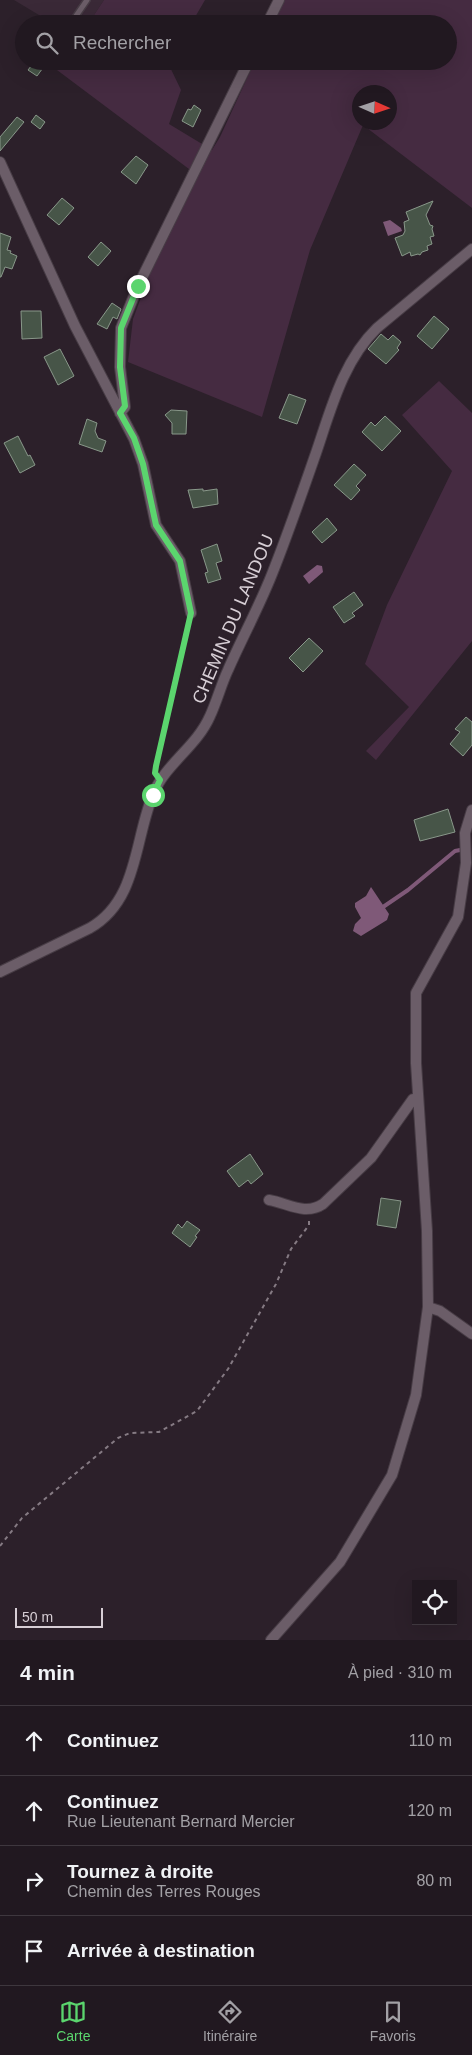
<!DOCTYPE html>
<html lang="fr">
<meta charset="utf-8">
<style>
body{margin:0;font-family:Arial,sans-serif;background:#2d252d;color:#f1f3f6}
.controls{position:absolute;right:15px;bottom:15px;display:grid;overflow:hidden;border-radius:0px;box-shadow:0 5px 20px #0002}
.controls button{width:45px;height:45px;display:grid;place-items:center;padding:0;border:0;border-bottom:1px solid #3e373e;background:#211820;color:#f1f3f6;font:25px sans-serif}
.compass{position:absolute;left:352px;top:85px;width:45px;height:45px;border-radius:50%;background:#211820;box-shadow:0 5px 20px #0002;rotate:93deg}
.scale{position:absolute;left:15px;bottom:12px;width:88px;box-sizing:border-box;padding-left:5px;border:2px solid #d7ced5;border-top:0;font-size:14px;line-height:18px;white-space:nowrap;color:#d7ced5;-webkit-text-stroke:4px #2c202a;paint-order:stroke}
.stop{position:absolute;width:15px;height:15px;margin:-11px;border:4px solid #5bd56e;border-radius:50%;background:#fff}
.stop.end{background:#5bd56e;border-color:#fff;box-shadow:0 1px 5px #0008}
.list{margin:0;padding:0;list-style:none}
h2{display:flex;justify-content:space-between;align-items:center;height:65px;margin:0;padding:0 20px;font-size:21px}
h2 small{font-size:16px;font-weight:400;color:#a2a0a5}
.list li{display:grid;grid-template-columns:32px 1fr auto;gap:15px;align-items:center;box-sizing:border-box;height:70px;padding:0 20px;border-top:1px solid #3e373e}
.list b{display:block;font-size:19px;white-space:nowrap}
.list p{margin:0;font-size:16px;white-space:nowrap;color:#a2a0a5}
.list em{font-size:16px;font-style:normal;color:#a2a0a5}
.icon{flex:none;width:28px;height:28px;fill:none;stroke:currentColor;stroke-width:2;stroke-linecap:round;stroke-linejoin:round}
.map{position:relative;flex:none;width:472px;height:1640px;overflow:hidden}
.search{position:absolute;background:#211820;box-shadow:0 5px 20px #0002;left:15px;right:15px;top:15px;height:55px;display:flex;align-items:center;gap:12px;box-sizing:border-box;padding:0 18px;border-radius:28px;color:#a2a0a5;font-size:19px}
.sheet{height:345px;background:#211820}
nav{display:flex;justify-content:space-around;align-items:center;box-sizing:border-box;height:70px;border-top:1px solid #3e373e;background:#211820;font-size:14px;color:#a2a0a5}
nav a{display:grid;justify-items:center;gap:2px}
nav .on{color:#5bd56e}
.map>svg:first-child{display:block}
.built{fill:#3a2937}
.green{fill:#452b41;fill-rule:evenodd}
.water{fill:#7f5978}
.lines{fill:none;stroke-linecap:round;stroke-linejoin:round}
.stream{stroke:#7f5978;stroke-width:4}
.building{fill:#475548;stroke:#89988a}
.service-casing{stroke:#473c45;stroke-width:8}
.minor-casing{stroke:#473c45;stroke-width:12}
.path{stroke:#857a83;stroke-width:2;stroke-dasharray:4 4;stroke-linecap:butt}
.service{stroke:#6b5d68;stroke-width:5}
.minor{stroke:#6b5d68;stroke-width:10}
.route{stroke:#5bd56e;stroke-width:6}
.labels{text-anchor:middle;stroke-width:4.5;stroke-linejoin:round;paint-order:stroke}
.street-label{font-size:18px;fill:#d7ced5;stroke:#2c202a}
</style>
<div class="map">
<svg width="472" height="1640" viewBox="0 0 472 1640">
<rect width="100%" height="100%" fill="#2c202a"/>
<!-- built -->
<path class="built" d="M 14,0 L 104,0 L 88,24 L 54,24 Z"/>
<!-- green -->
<path class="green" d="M 104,0 L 205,0 L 191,24 L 88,24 Z
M 284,0 L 472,0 L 472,208 L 363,125 L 310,250 L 262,417 L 128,362 L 133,319 L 189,169 L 57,70 L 63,61 L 169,61 L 168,63 L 181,90 L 169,124 L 212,150 L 220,137 L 255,61 L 448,61 L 448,24 L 273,24 ZM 360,92 L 390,92 L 390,122 L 360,122 Z
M 439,381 L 472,413 L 472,641 L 376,760 L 366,751 L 409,707 L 365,664 L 387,605 L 452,471 L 402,415 Z"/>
<!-- water -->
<path class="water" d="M 390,220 L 401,228 L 402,231 L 388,236 L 383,222 Z
M 317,565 L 322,566 L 323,572 L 309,584 L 303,576 Z
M 371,887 L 389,914 L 387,920 L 361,936 L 353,931 L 355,924 L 361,918 L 355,907 L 355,903 L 366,896 Z"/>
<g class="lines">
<!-- stream -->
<path class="stream" d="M 383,907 L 408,890 L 455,851 L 460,850"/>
</g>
<!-- building -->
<path class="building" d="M 35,61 L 48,61 L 37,76 L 28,70 Z
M 194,105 L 201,110 L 193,127 L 182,121 L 188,109 L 191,110 Z
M 36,115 L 45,122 L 40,129 L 31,122 Z
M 17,117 L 24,122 L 0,151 L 0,137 Z
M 136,156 L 148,165 L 136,184 L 121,172 Z
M 62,198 L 74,208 L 59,225 L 47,215 Z
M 433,201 L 426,215 L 430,225 L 433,226 L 432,229 L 434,236 L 430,237 L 432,244 L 427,246 L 428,250 L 422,252 L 420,255 L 418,254 L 411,256 L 410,252 L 402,256 L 395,238 L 403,235 L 405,231 L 404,222 L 409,220 L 406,212 Z
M 0,233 L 11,237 L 7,250 L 11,251 L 10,253 L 17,256 L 12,269 L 5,267 L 1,277 L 0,277 Z
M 101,242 L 111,251 L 98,266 L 88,257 Z
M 112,303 L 121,309 L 117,319 L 113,317 L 107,329 L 97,324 Z
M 21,311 L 41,311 L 42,338 L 22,339 Z
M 434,316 L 449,329 L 432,349 L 417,336 Z
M 381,334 L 388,340 L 393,335 L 401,342 L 397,348 L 399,350 L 386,364 L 368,349 Z
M 60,349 L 74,376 L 58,385 L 44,357 Z
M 289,394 L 306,400 L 297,424 L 279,418 Z
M 171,410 L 187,411 L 186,434 L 172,434 L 172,423 L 165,415 Z
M 385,416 L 401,431 L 382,451 L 362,432 L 371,422 L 375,426 Z
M 87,419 L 97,423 L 95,431 L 98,438 L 106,441 L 102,452 L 79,444 Z
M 18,436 L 28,456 L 30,455 L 35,465 L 20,473 L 4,443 Z
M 354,464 L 366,475 L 356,486 L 360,490 L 351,500 L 334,485 Z
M 203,489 L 203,491 L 217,489 L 218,504 L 193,508 L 188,490 Z
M 327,518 L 337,530 L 322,543 L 312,532 Z
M 217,544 L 222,561 L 216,563 L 221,579 L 208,583 L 205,573 L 208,572 L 201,550 Z
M 354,592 L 363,605 L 352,613 L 355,616 L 344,623 L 333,607 Z
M 309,638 L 323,651 L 303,672 L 289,658 Z
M 466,717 L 472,722 L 472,745 L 463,756 L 450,744 L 460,732 L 455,729 Z
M 448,809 L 455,832 L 420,841 L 414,820 Z
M 250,1154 L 263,1174 L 251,1184 L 248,1180 L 239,1187 L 227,1171 Z
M 381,1198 L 401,1201 L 396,1228 L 377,1225 Z
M 187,1221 L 200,1230 L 195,1236 L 197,1237 L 190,1247 L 172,1233 L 178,1224 L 182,1228 Z"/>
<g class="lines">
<!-- service casing -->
<g class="service-casing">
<path id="service" d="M 76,16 L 87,0"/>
</g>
<!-- minor casing -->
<g class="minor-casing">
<path id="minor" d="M 267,24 L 279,0
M 0,162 L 75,326 L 134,439 L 143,464 L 156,525 L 180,561 L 191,613
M 120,413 L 125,407 L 120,367 L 121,328 L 138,286 L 249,61
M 0,972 L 90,928 C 139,900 134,838 154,792 C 167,763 197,746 210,716 C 217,701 221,685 228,670 C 242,638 259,607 272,574 C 288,534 302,493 316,453 C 331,409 343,361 377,328 L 472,249
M 269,1200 C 288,1203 305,1216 323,1204 L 371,1158 L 413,1099 L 417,1099
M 428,1307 L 440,1311 L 472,1334
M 271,1640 L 340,1562 L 392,1475 L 416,1395 L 428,1307 L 427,1231 L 416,1063 L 416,993 L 458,917 L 466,863 L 465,833 L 472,810"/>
</g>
<!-- path -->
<path class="path" d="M 156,767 L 177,667 L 190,623
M 0,1546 L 22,1518 L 118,1438 L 130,1433 L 159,1432 L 197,1411 L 228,1369 L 276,1284 L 291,1249 L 309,1225 L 309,1219"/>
<!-- service -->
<use href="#service" class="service"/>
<!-- minor -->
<use href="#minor" class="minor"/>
</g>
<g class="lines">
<!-- route -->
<path class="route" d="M 138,286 L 121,328 L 120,367 L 125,406 L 120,413 L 134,438 L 143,464 L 156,525 L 180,561 L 191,613 L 156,766 L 155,773 L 160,780 L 153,795"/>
</g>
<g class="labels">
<!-- street labels -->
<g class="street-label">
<text transform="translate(233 619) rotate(-67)" y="6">CHEMIN DU LANDOU</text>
</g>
</g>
</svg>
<div class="controls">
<button><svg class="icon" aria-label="locate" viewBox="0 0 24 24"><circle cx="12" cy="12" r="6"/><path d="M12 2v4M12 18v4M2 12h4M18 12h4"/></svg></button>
</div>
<svg class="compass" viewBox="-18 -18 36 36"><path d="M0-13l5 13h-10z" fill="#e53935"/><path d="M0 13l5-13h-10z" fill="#a2a0a5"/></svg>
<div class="scale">50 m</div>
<div class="stop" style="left:153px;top:795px"></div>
<div class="stop end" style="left:138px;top:286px"></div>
<div class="search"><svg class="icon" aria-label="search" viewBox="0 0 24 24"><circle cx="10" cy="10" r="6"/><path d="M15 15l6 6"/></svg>Rechercher</div>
</div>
<section class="sheet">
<h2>4 min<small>À pied · 310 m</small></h2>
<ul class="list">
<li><svg class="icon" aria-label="ahead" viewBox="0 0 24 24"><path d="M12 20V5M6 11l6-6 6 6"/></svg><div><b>Continuez</b></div><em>110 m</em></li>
<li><svg class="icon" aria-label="ahead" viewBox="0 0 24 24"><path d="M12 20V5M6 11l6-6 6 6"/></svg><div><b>Continuez</b><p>Rue Lieutenant Bernard Mercier</p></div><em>120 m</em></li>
<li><svg class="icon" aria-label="right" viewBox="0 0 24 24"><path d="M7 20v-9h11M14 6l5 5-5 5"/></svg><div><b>Tournez à droite</b><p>Chemin des Terres Rouges</p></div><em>80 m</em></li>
<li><svg class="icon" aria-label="arrive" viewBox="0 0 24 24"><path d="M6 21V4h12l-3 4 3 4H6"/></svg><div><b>Arrivée à destination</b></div></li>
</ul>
</section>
<nav>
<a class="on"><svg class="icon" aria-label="map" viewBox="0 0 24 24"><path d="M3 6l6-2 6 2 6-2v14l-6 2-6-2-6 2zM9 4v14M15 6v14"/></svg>Carte</a>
<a><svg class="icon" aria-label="directions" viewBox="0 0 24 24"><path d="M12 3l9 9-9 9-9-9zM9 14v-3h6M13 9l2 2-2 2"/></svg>Itinéraire</a>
<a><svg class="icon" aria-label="saved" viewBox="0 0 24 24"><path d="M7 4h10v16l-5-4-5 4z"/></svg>Favoris</a>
</nav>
